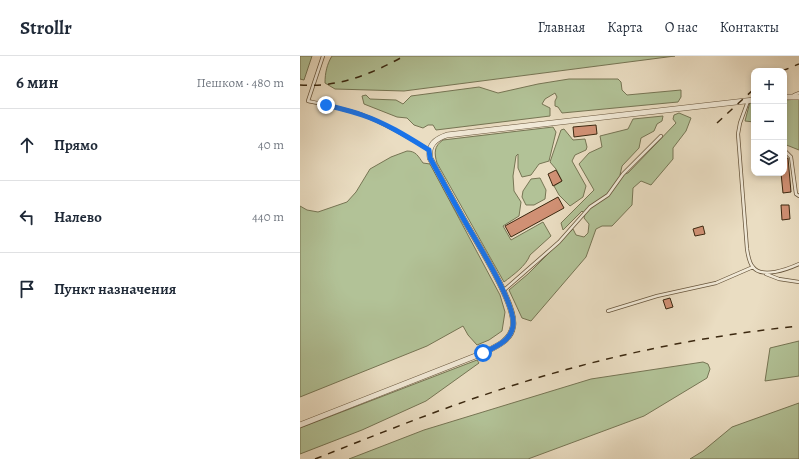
<!DOCTYPE html>
<html lang="ru">
<meta charset="utf-8">
<style>
body{margin:0;font-family:Alegreya,serif;background:#f6f6f7;color:#1f2937}
.controls{position:absolute;right:12px;top:12px;display:grid;overflow:hidden;border-radius:8px;box-shadow:0 2px 6px #0003}
.controls button{width:36px;height:36px;display:grid;place-items:center;padding:0;border:0;border-bottom:1px solid #e0e1e3;background:#fff;color:#1f2937;font:20px sans-serif}
.stop{position:absolute;width:12px;height:12px;margin:-9px;border:3px solid #1a73e8;border-radius:50%;background:#fff}
.stop.end{background:#1a73e8;border-color:#fff;box-shadow:0 1px 4px #0008}
.list{margin:0;padding:0;list-style:none}
h2{display:flex;justify-content:space-between;align-items:center;height:52px;margin:0;padding:0 16px;font-size:17px}
h2 small{font-size:13px;font-weight:400;color:#747a83}
.list li{display:grid;grid-template-columns:26px 1fr auto;gap:12px;align-items:center;box-sizing:border-box;height:72px;padding:0 16px;border-top:1px solid #e0e1e3}
.list b{display:block;font-size:15px;white-space:nowrap}
.list em{font-size:13px;font-style:normal;color:#747a83}
.icon{flex:none;width:22px;height:22px;fill:none;stroke:currentColor;stroke-width:2;stroke-linecap:round;stroke-linejoin:round}
.map{position:relative;flex:none;width:499px;height:403px;overflow:hidden}
header{display:flex;align-items:center;gap:24px;box-sizing:border-box;height:56px;padding:0 20px;background:#fff;border-bottom:1px solid #e0e1e3}
header strong{font-size:19px}
nav{display:flex;gap:22px;margin-inline-start:auto;font-size:14px}
main{display:flex}
aside{flex:1;background:#fff}
.map>svg:first-child{display:block}
.green{fill:#b2c297;stroke:#767554}
.building{fill:#d09074;stroke:#3b2810}
.lines{fill:none;stroke-linecap:round;stroke-linejoin:round}
.lane-casing{stroke:#67553c;stroke-width:4}
.street-casing{stroke:#67553c;stroke-width:6}
.lane{stroke:#f1e9d7;stroke-width:2.5}
.street{stroke:#f1e9d7;stroke-width:5}
.rail{stroke:#3b2810;stroke-width:1.5;stroke-dasharray:7 7;stroke-linecap:butt}
.route{stroke:#1a73e8;stroke-width:5}
</style>
<header>
<strong>Strollr</strong>
<nav><a>Главная</a><a>Карта</a><a>О нас</a><a>Контакты</a></nav>
</header>
<main>
<aside>
<h2>6 мин<small>Пешком · 480 m</small></h2>
<ul class="list">
<li><svg class="icon" aria-label="ahead" viewBox="0 0 24 24"><path d="M12 20V5M6 11l6-6 6 6"/></svg><div><b>Прямо</b></div><em>40 m</em></li>
<li><svg class="icon" aria-label="left" viewBox="0 0 24 24"><path d="M17 20v-9H6M10 6l-5 5 5 5"/></svg><div><b>Налево</b></div><em>440 m</em></li>
<li><svg class="icon" aria-label="arrive" viewBox="0 0 24 24"><path d="M6 21V4h12l-3 4 3 4H6"/></svg><div><b>Пункт назначения</b></div></li>
</ul>
</aside>
<div class="map">
<svg width="499" height="403" viewBox="0 0 499 403">
<rect width="100%" height="100%" fill="#eaddc2"/>
<filter id="stains"><feTurbulence type="fractalNoise" baseFrequency=".005" numOctaves="4"/><feColorMatrix values="0 0 0 0 .2 0 0 0 0 .09 0 0 0 0 .02 0 0 0 .5 -.17"/></filter>
<radialGradient id="worn" r=".72"><stop offset=".6" stop-color="#630" stop-opacity="0"/><stop offset="1" stop-color="#630" stop-opacity=".3"/></radialGradient>
<!-- green -->
<path class="green" d="M 0,0 L 12,0 L 4,24 L 0,23 Z
M 32,0 L 375,0 L 104,35 L 35,33 L 25,27 C 25,17 27,8 32,0 Z
M 269,23 L 318,23 L 321,26 L 322,34 L 327,39 L 381,34 L 381,41 L 378,46 L 262,57 L 258,51 L 255,50 L 255,45 L 257,41 L 255,37 L 245,43 L 242,48 L 250,52 L 250,60 L 136,74 L 133,69 L 128,69 L 123,72 L 114,69 L 107,62 L 97,61 L 64,48 L 62,40 L 66,39 L 70,43 L 96,44 L 103,48 L 111,40 L 179,31 L 198,37 L 238,28 Z
M 499,43 L 499,94 L 484,88 L 484,44 Z
M 450,46 L 454,46 L 454,66 L 445,65 Z
M 379,57 L 391,62 L 386,75 L 373,92 L 373,103 L 351,129 L 341,125 L 333,132 L 332,149 L 312,170 L 302,170 L 296,173 L 286,201 L 231,265 L 222,262 L 209,234 L 228,218 L 273,173 L 276,179 L 284,181 L 288,177 L 289,168 L 284,162 L 285,158 L 282,155 L 263,174 L 261,167 L 294,134 L 279,108 L 289,97 L 302,91 L 300,80 L 328,73 L 333,63 L 363,60 L 362,65 L 357,68 L 354,75 L 341,82 L 339,92 L 322,110 L 320,119 L 328,117 L 376,67 L 373,63 L 374,59 Z
M 253,71 L 256,76 L 249,105 L 239,108 L 231,119 L 222,121 L 218,112 L 218,98 L 216,100 L 213,120 L 214,135 L 221,146 L 219,160 L 203,170 L 211,184 L 243,166 L 251,180 L 230,199 C 226,210 213,219 204,226 L 137,107 C 134,97 134,90 143,84 Z
M 264,73 L 273,84 L 285,83 L 287,91 L 286,94 L 275,99 L 272,105 L 286,130 L 283,141 L 270,150 L 259,139 L 254,130 L 262,125 L 256,113 L 250,106 L 261,74 Z
M 107,95 C 116,95 118,100 123,107 L 130,108 L 200,239 L 205,256 L 202,275 L 189,284 L 177,289 L 168,279 L 163,270 L 127,290 L 0,341 L 0,150 L 7,154 L 18,156 L 47,146 L 56,136 L 70,113 L 91,101 Z
M 240,122 L 246,134 L 245,143 L 234,149 L 226,149 L 222,141 L 223,135 L 231,123 Z
M 499,285 L 499,320 L 465,325 L 470,292 Z
M 177,304 L 179,307 L 126,345 L 62,374 L 0,398 L 0,372 Z
M 403,306 L 408,308 L 410,313 L 407,322 L 344,360 L 228,403 L 49,403 L 124,374 L 291,323 Z
M 499,347 L 499,403 L 390,403 L 403,395 L 432,371 Z"/>
<!-- building -->
<path class="building" d="M 296,69 L 297,78 L 274,81 L 273,71 Z
M 488,102 L 491,136 L 483,137 L 481,117 L 484,117 L 484,103 Z
M 256,114 L 262,125 L 253,130 L 248,118 Z
M 258,141 L 264,152 L 211,181 L 205,170 Z
M 481,149 L 489,149 L 490,163 L 482,164 Z
M 403,170 L 405,178 L 395,180 L 393,173 Z
M 370,242 L 373,251 L 366,253 L 363,244 Z"/>
<g class="lines">
<!-- lane casing -->
<g class="lane-casing">
<path id="lane" d="M 23,0 L 8,45 C 26,49 45,53 63,59 C 86,68 108,81 129,94
M 494,39 L 499,37
M 448,45 L 440,67 L 438,78 L 447,193 C 448,199 449,207 453,211 C 462,223 488,213 499,208
M 484,94 L 491,101 L 496,138 L 499,140
M 466,218 L 479,223 L 499,226
M 203,235 L 259,186 L 290,151 L 308,139 L 323,118 L 361,80
M 308,255 L 357,240 L 416,227 L 453,211"/>
</g>
<!-- street casing -->
<g class="street-casing">
<path id="street" d="M 484,41 L 499,41
M 0,369 L 183,297 C 195,291 211,285 213,270 C 217,250 178,188 167,169 C 154,147 142,124 130,102 C 128,89 135,83 147,79 L 454,44"/>
</g>
<!-- lane -->
<use href="#lane" class="lane"/>
<!-- street -->
<use href="#street" class="street"/>
<!-- rail -->
<path class="rail" d="M 482,15 L 499,8
M 0,29 C 37,32 72,18 104,0
M 417,67 L 454,33
M 15,403 C 71,381 127,358 184,339 C 286,304 392,281 499,270"/>
</g>
<g class="lines">
<!-- route -->
<path class="route" d="M 26,49 C 38,52 51,55 62,59 C 86,67 108,81 129,94 L 130,102 C 142,124 154,147 167,169 C 178,188 217,250 213,270 C 211,285 195,291 183,297"/>
</g>
<rect width="100%" height="100%" filter="url(#stains)"/>
<rect width="100%" height="100%" fill="url(#worn)"/>
</svg>
<div class="controls">
<button>+</button>
<button>−</button>
<button><svg class="icon" aria-label="layers" viewBox="0 0 24 24"><path d="M12 4l9 5-9 5-9-5zM3 14l9 5 9-5"/></svg></button>
</div>
<div class="stop" style="left:183px;top:297px"></div>
<div class="stop end" style="left:26px;top:49px"></div>
</div>
</main>
